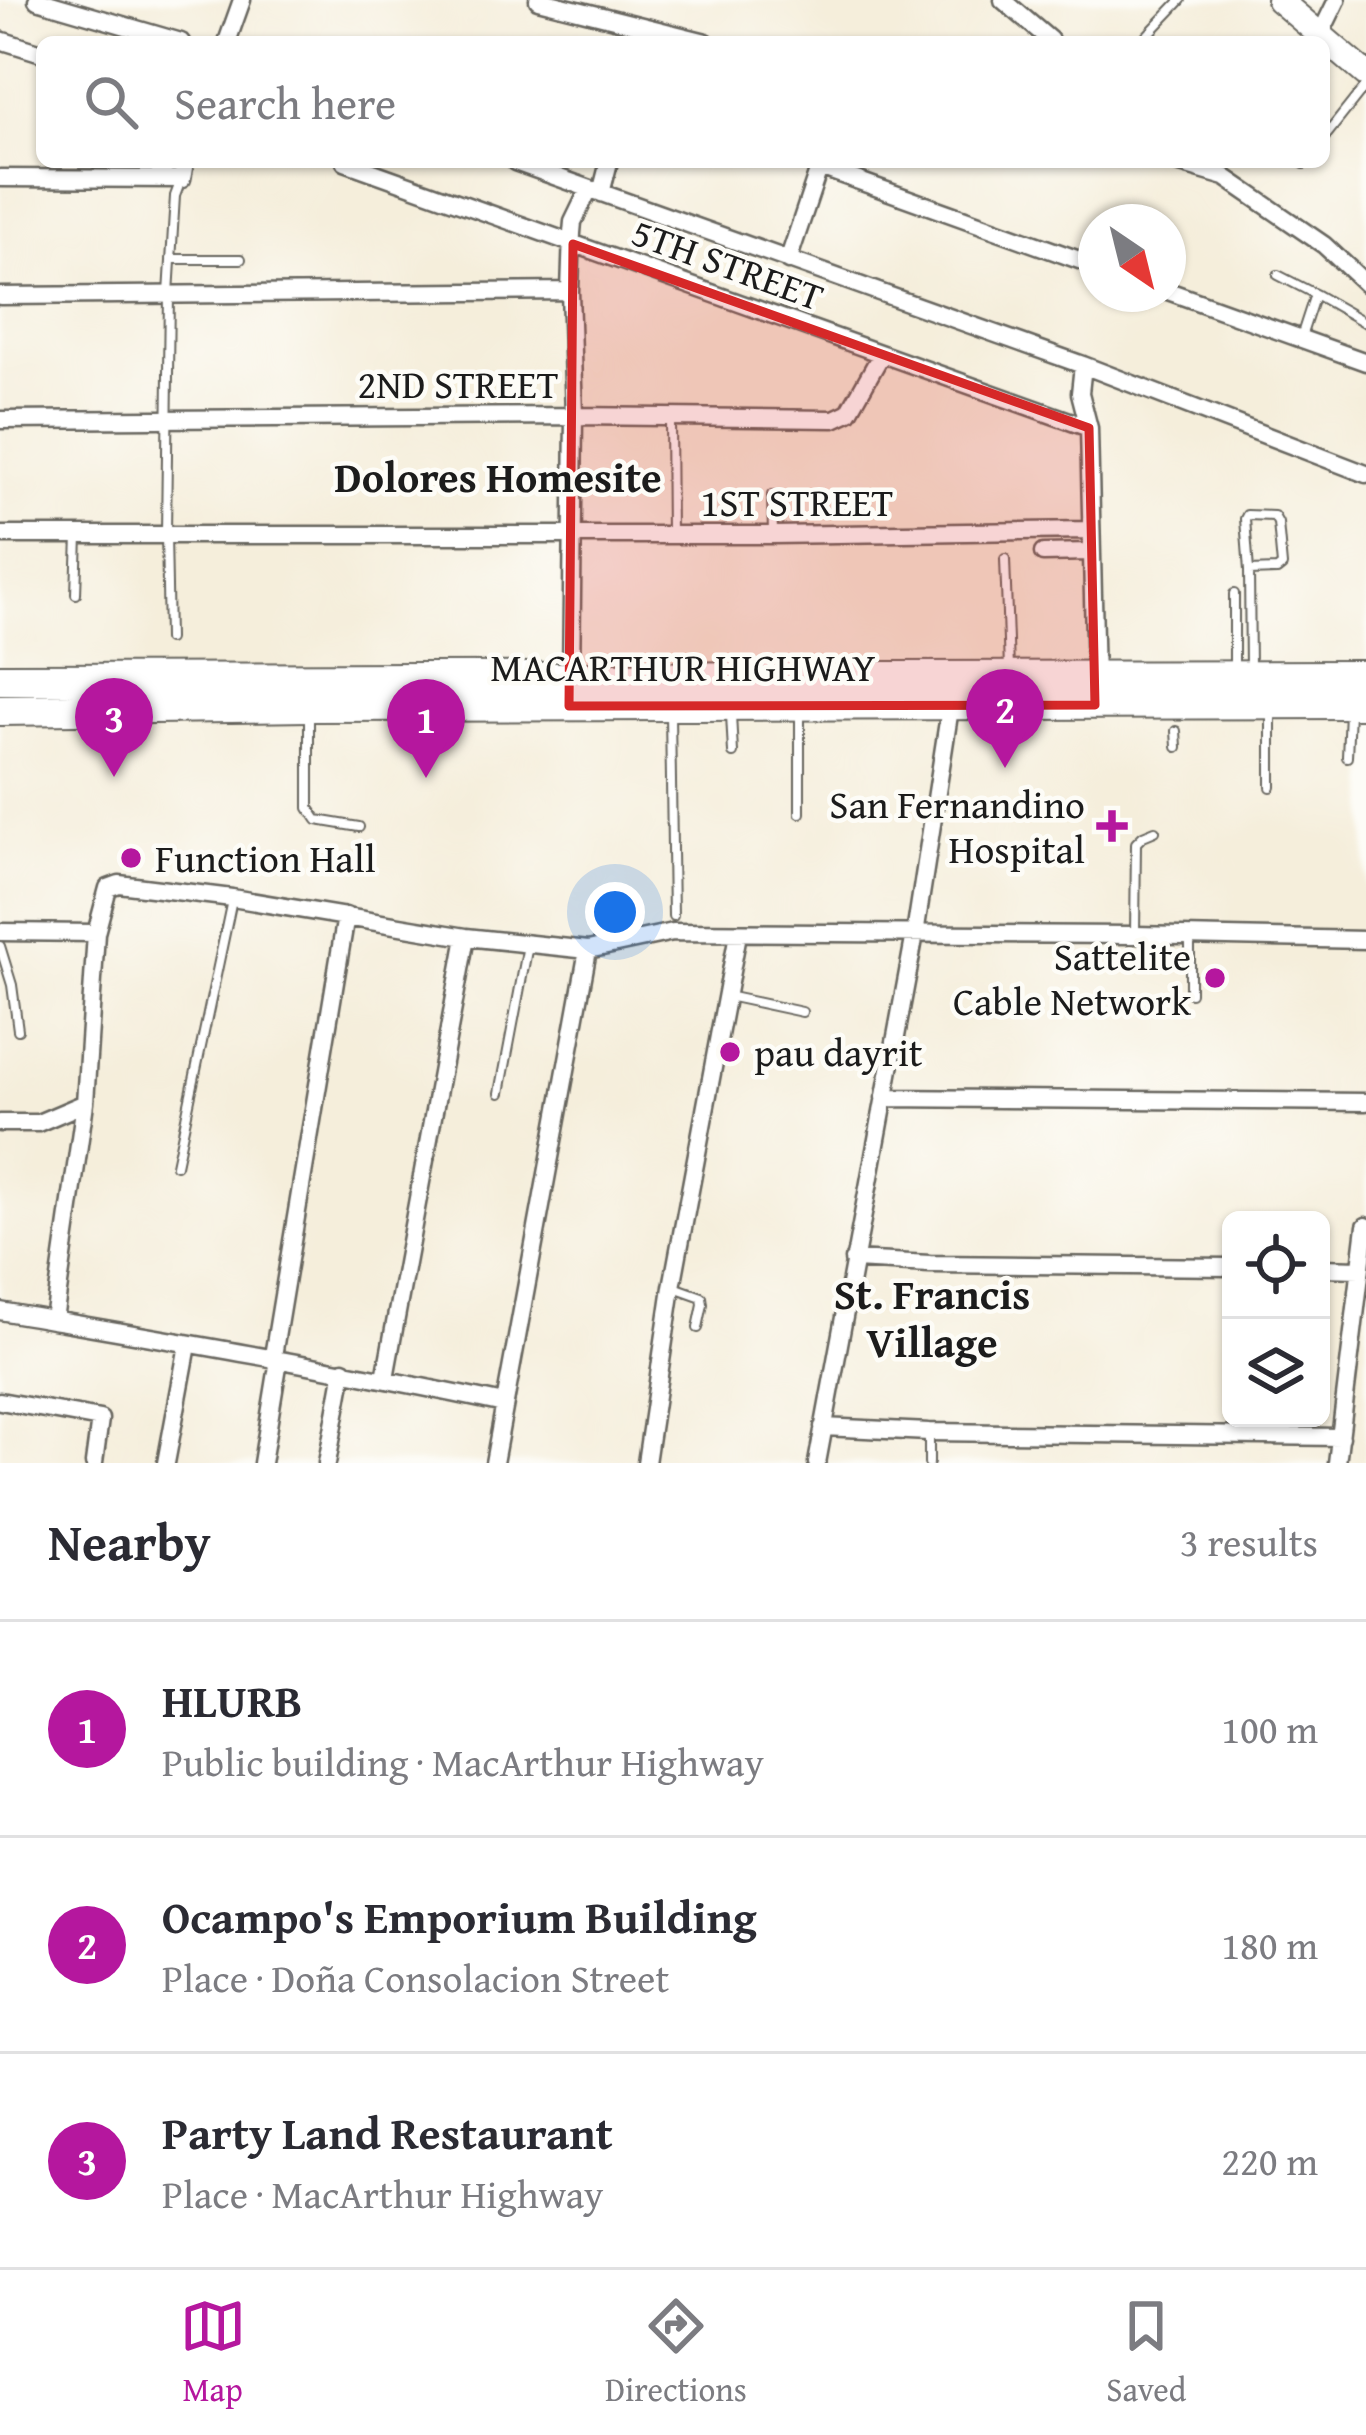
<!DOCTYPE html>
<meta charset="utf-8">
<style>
body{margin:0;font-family:"Gentium Book Plus",serif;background:#f2f2f3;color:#2b2b33}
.controls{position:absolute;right:36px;bottom:36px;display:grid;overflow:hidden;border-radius:18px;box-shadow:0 3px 9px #0004}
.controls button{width:108px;height:108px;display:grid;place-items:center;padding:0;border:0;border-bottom:3px solid #e1e1e2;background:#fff;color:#2b2b33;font:60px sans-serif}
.compass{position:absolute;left:1078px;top:204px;width:108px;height:108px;border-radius:50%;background:#fff;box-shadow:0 3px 9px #0004;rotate:145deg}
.you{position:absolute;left:615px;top:912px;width:42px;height:42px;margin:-30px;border:9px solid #fff;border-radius:50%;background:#1a73e8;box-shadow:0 0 0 18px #1a73e833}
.badge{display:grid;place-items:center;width:78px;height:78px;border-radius:50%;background:#b5179e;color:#fff;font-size:39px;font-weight:700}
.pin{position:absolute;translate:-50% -99px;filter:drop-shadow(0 3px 6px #0008)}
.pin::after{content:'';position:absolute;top:63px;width:42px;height:36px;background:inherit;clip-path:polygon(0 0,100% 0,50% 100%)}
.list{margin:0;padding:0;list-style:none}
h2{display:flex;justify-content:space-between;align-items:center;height:156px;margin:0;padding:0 48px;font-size:51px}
h2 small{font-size:39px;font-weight:400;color:#7c7c81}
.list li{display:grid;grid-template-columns:78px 1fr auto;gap:36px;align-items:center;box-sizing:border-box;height:216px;padding:0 48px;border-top:3px solid #e1e1e2}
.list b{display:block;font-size:45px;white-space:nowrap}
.list p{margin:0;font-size:39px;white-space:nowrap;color:#7c7c81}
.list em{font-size:39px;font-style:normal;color:#7c7c81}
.icon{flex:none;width:66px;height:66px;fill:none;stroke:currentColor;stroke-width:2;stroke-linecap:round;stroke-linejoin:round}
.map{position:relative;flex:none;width:1366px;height:1463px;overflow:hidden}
.search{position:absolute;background:#fff;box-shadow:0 3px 9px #0004;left:36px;right:36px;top:36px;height:132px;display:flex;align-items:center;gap:30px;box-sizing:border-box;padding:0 42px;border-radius:18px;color:#7c7c81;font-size:45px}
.sheet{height:804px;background:#fff}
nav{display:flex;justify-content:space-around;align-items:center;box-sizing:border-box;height:168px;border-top:3px solid #e1e1e2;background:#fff;font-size:33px;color:#7c7c81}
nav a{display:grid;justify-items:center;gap:6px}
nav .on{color:#b5179e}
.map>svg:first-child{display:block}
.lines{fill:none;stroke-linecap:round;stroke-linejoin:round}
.lane-casing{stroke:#68665f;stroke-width:12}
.street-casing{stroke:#68665f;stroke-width:21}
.secondary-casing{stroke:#68665f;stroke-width:28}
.highway-casing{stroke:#68665f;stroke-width:34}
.lane{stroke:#fff;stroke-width:8}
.street{stroke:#fff;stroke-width:16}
.secondary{stroke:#fff;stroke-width:24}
.highway{stroke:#fff;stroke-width:30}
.marked{fill:#d62828;fill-opacity:0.2;stroke:#d62828;stroke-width:9;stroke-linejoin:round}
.poi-dot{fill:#b5179e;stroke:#fdfcf7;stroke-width:4.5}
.labels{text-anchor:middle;stroke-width:9;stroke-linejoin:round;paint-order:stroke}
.street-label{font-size:39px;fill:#1c1c1c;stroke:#fdfcf7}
.poi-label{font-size:39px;fill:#1c1c1c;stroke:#fdfcf7;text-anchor:end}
.neighbourhood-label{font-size:42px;font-weight:bold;fill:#1c1c1c;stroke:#fdfcf7}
</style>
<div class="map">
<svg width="1366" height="1463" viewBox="0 0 1366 1463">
<rect width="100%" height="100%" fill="#fdfcf7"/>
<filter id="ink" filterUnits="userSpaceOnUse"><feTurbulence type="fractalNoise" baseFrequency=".00833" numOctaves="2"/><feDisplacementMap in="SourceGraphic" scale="24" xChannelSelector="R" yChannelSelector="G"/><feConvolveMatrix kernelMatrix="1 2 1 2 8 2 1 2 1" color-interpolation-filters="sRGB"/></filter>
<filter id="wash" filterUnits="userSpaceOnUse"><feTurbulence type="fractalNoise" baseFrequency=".004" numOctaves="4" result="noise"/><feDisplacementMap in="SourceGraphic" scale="48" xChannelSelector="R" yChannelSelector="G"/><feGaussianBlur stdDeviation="2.7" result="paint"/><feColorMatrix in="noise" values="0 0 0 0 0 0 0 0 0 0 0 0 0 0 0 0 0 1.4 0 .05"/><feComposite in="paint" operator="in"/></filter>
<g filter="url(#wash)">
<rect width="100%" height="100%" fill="#f5eedb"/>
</g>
<g filter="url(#ink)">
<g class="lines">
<!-- lane casing -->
<g class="lane-casing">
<path id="lane" d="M 1141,42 L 1181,0
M 1324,138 L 1366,85
M 1304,164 L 1305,162
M 171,259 L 241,259
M 1278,275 L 1315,294 L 1301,337
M 1315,294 L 1366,323
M 670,419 L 671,535
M 772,495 L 773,534
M 1005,559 L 1009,669
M 1249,571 L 1277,570 L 1282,566 L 1278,523 L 1274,516 L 1247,515 L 1245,519 L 1249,571 L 1250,668
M 76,594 L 78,536
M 1234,594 L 1234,668
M 168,639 L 166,534 L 169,294 L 175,196 L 181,180
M 309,711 L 309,808 L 317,820 L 359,827
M 670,713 L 673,916
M 731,714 L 733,753
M 800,714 L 800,813
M 1271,714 L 1271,787
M 1176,731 L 1177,747
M 1347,757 L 1349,711
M 1135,934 L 1136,843 L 1143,836 L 1155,831
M 1190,938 L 1190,993
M 0,946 L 12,985 L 18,1030
M 727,996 L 802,1012
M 500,1093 L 528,945
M 176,1165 L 232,900
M 674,1287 L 702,1297 L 703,1304 L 698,1328
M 929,1434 L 929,1463"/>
</g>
<!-- street casing -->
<g class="street-casing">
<path id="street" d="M 37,0 L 181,42
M 538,0 L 706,42
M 1003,0 L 1050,40
M 1320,35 L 1337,0
M 0,40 L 42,53
M 227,42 L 242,0
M 345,162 L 1089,428
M 515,162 L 1083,365 L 1366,474
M 1173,162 L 1225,177 L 1324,245 L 1366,284
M 820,167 L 1096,266
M 0,178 L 182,179 L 185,162
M 601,193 L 609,162
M 788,261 L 821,162
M 1168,291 L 1366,362
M 0,296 L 570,291
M 1083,365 L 1080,393 L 1089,428 L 1095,681
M 0,420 L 574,416 L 834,419 L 849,412 L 881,355
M 0,535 L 773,535 L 1090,530
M 1043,553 L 1091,552
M 571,682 L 574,416 L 570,291 L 572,233 L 573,222 L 589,189
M 0,932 L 96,933 L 85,1103 L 54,1320
M 96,933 L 108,888 L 119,884 L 232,898 L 466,937 L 588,950 L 673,932 L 1135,935 L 1366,940
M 884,1098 L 1366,1102
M 0,1123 L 38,1123 L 85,1103
M 853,1260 L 930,1264 L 1231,1267
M 1321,1268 L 1360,1269
M 0,1311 C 168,1340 337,1368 504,1404
M 385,1378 L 466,937
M 0,1401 L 100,1419 L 94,1463
M 823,1427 L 929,1432 L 1341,1437
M 166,1463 L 188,1345
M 262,1463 L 278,1366 L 273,1356 L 346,916
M 327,1463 L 344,1370
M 494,1463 L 588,950
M 646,1463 L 672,1287 L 738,934
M 817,1463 L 915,934 L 951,702
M 1337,1463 L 1366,1226"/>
</g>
<!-- secondary casing -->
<g class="secondary-casing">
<path id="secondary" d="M 1279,0 L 1366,74"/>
</g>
<!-- highway casing -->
<g class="highway-casing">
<path id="highway" d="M 0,679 L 1366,676
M 0,710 L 309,706 L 1366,703"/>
</g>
<!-- lane -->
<use href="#lane" class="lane"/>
<!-- street -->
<use href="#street" class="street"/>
<!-- secondary -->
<use href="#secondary" class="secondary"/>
<!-- highway -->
<use href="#highway" class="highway"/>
</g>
</g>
<!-- marked area -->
<path class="marked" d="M 573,244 L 1089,428 L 1095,705 L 569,706 Z"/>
<!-- markers -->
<g class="poi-dot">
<path d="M1106 808h12v12h12v12h-12v12h-12v-12h-12v-12h12z"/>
<circle cx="131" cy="858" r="12"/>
<circle cx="1215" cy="978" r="12"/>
<circle cx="730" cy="1052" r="12"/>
</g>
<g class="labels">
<!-- street labels -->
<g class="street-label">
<text transform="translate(728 264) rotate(20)" y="14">5TH STREET</text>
<text x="458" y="398">2ND STREET</text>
<text x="797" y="516">1ST STREET</text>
<text x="683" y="681">MACARTHUR HIGHWAY</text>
</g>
<!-- poi labels -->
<g class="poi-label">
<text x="1085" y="818">San Fernandino<tspan x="1085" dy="45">Hospital</tspan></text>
<text x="155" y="872" text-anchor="start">Function Hall</text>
<text x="1191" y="970">Sattelite<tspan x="1191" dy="45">Cable Network</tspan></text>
<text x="754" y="1066" text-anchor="start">pau dayrit</text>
</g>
<!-- neighbourhood labels -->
<g class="neighbourhood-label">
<text x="498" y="492">Dolores Homesite</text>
<text x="932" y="1309">St. Francis<tspan x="932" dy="48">Village</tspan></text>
</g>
</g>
</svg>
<div class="controls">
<button><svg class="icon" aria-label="locate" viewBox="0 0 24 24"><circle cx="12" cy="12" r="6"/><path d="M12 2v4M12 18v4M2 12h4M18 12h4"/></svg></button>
<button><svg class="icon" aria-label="layers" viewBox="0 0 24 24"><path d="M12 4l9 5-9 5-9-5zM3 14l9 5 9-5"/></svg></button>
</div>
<svg class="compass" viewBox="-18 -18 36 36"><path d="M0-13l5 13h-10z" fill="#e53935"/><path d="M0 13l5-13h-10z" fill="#7c7c81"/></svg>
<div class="you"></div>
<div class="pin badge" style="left:426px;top:778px">1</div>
<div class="pin badge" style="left:1005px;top:768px">2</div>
<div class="pin badge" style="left:114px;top:777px">3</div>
<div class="search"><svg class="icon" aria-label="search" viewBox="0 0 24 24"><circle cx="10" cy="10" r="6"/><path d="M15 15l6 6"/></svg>Search here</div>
</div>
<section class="sheet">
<h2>Nearby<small>3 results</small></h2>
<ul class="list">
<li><span class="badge">1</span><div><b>HLURB</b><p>Public building · MacArthur Highway</p></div><em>100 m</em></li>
<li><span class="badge">2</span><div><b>Ocampo's Emporium Building</b><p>Place · Doña Consolacion Street</p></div><em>180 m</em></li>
<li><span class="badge">3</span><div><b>Party Land Restaurant</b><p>Place · MacArthur Highway</p></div><em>220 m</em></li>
</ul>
</section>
<nav>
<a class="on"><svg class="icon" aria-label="map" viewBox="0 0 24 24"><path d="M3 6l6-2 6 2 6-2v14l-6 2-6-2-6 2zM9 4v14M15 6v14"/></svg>Map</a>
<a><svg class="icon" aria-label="directions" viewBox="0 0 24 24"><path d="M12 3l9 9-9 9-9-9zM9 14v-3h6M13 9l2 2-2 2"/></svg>Directions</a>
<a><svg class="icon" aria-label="saved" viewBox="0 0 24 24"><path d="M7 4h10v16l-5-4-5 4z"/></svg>Saved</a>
</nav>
